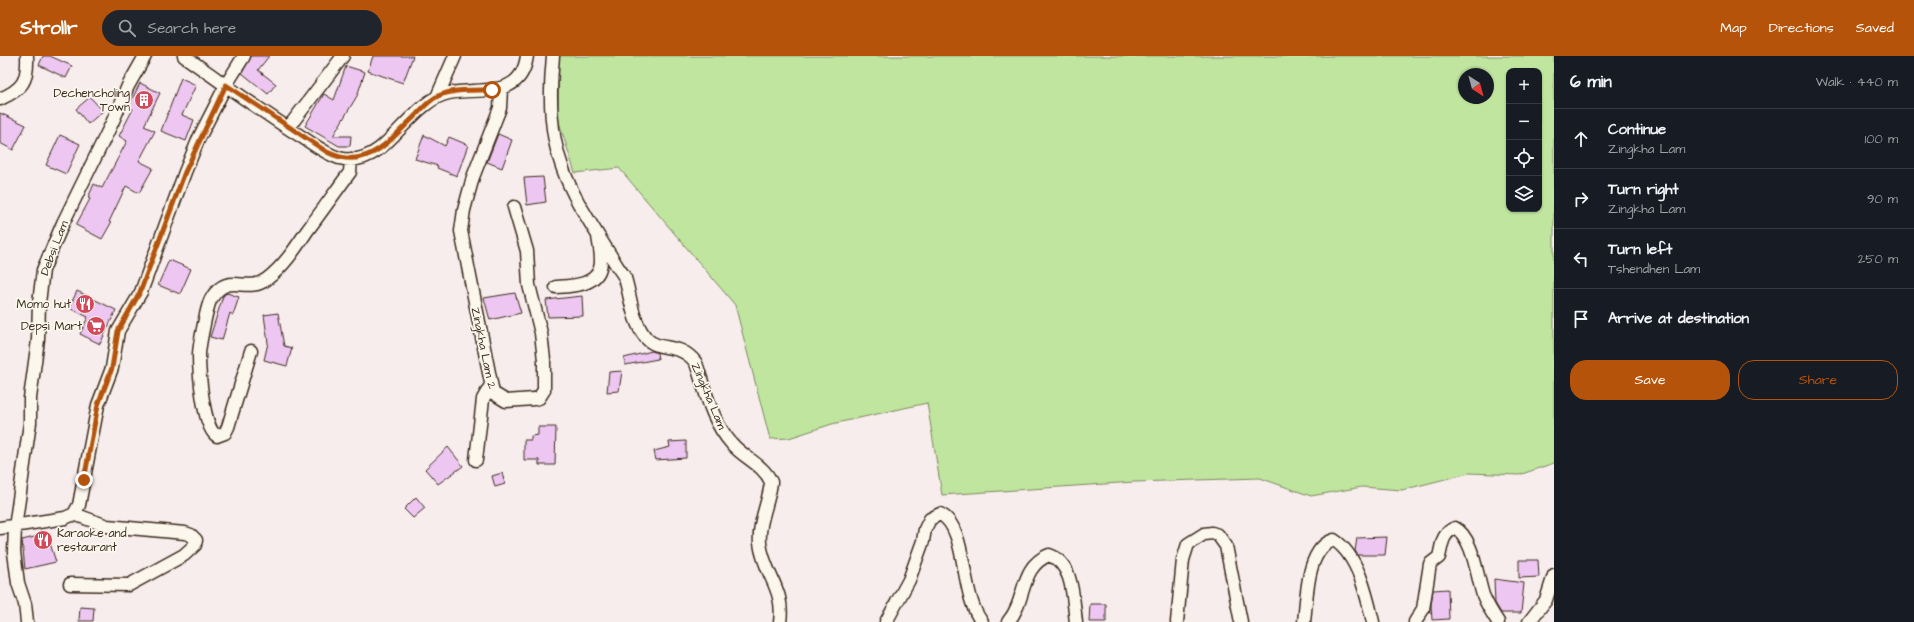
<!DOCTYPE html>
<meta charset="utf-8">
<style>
body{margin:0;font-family:"Architects Daughter",sans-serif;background:#20242c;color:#f1f3f6}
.controls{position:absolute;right:12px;top:12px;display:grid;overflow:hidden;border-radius:8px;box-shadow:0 1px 3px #0004}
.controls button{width:36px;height:36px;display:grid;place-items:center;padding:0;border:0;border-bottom:1px solid #363941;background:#171b24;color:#f1f3f6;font:20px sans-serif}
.compass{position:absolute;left:1458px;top:12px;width:36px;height:36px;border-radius:50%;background:#171b24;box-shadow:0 1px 3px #0004;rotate:144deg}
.stop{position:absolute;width:12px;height:12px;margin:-9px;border:3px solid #b45309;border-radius:50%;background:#fff}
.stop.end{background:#b45309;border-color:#fff;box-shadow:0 1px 4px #0008}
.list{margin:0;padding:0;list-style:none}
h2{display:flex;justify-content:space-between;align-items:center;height:52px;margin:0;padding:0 16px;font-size:17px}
h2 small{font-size:13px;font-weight:400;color:#9ea1a6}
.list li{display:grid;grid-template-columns:26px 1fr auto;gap:12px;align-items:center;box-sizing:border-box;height:60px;padding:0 16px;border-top:1px solid #363941}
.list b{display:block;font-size:15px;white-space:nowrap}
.list p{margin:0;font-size:13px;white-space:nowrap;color:#9ea1a6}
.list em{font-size:13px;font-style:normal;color:#9ea1a6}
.actions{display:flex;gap:8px;padding:12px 16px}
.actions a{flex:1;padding:9px 0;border:1px solid #b45309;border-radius:16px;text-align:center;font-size:14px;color:#b45309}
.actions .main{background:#b45309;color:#fff}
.icon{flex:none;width:22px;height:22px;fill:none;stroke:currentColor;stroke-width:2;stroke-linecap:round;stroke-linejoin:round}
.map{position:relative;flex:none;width:1554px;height:566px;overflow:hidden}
header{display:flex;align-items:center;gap:24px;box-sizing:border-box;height:56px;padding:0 20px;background:#b45309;color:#fff}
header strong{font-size:19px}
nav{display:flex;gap:22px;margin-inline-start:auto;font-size:14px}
.search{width:280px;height:36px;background:#20242c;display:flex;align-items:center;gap:10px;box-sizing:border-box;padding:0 14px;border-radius:22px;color:#9ea1a6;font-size:15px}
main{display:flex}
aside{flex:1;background:#171b24}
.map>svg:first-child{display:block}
.green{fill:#bfe59f;stroke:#7d885e;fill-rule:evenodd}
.building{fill:#edc7f1;stroke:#3b2a1e}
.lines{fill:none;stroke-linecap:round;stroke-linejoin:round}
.minor-casing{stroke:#3b2a1e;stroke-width:15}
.minor{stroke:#fbf7ec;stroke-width:12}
.route{stroke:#b45309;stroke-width:5}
.labels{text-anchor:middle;stroke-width:3.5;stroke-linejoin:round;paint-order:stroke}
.poi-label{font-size:12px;fill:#3b2a1e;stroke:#fbf7ec;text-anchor:end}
.street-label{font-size:12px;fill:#3b2a1e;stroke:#fbf7ec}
</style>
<header>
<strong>Strollr</strong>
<div class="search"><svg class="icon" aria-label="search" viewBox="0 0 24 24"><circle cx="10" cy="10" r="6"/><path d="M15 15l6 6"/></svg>Search here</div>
<nav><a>Map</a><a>Directions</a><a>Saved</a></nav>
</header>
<main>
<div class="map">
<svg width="1554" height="566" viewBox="0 0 1554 566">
<rect width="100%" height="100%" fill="#f8eded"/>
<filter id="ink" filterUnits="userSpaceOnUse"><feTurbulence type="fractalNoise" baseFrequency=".025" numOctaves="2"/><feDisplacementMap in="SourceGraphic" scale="8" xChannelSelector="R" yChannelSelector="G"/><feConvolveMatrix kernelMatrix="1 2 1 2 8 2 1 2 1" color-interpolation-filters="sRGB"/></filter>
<g filter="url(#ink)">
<!-- green -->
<path class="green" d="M 559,0 L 1554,0 L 1554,407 L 1519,419 L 1469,417 L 1402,434 L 1362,431 L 1311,440 L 1260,422 L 1134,426 L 942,439 L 927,347 L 832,368 L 789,382 L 770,383 L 735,249 L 619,112 L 575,117 L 558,63 ZM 1509,15 L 1539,15 L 1539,153 L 1509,153 ZM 1464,18 L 1488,18 L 1488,42 L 1464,42 Z"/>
<!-- building -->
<path class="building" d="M 43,0 L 50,0 L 72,10 L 66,22 L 39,9 Z
M 251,0 L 269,0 L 258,14 L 276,28 L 268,38 L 242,17 Z
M 373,0 L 413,0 L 403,27 L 368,15 Z
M 346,10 L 365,16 L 357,40 L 333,80 L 351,80 L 350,90 L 339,90 L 305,70 L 324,38 L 334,44 Z
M 181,22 L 196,29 L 182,59 L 194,64 L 186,85 L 161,75 Z
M 140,27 L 160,37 L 144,70 L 155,75 L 139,105 L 153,112 L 139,137 L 126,130 L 109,166 L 111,167 L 102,183 L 76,169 L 90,143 L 88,142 L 94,128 L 102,132 L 127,85 L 119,80 L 133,53 L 128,51 Z
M 90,41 L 103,55 L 88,68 L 76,53 Z
M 0,57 L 26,69 L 13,94 L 0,87 Z
M 498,78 L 512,84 L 502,112 L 487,106 Z
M 60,79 L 80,88 L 66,118 L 46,109 Z
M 424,79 L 445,90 L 449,81 L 468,89 L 457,120 L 437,112 L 438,110 L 415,103 Z
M 543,121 L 546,146 L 527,149 L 524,122 Z
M 169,204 L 191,213 L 180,238 L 158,229 Z
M 77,235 L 116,254 L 100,288 L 80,278 L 88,261 L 69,252 Z
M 227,237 L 239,241 L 233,259 L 230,257 L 222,284 L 210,281 L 223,240 Z
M 515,237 L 521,257 L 490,264 L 484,242 Z
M 582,240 L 583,260 L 548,261 L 546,244 Z
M 278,257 L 284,290 L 292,292 L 287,310 L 264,304 L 268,287 L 264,259 Z
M 652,295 L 657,297 L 658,303 L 625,309 L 624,302 Z
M 622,315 L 619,335 L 607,336 L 609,316 Z
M 538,371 L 556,371 L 555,409 L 539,409 L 539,404 L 524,404 L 524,384 L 531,384 L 531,380 L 538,379 Z
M 686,385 L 686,402 L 656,404 L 654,395 L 670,391 L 669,386 Z
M 448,391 L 463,410 L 438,428 L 425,413 Z
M 502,417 L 505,428 L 495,431 L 492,420 Z
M 416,441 L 425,452 L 413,462 L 404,453 Z
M 47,478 L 56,506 L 25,513 L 22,484 Z
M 1387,481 L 1385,499 L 1358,499 L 1355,495 L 1357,482 Z
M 1519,504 L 1538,504 L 1539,521 L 1519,522 Z
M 1494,523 L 1524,527 L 1521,557 L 1501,557 L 1495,547 Z
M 1448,533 L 1449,563 L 1432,564 L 1431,549 L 1433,534 Z
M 1090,548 L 1106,548 L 1106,566 L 1089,566 Z
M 80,551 L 94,552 L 93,565 L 79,565 Z"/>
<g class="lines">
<!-- minor casing -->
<g class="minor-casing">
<path id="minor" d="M 184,0 C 223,27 262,56 302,81 C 313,88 326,98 339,102 C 354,106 367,102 379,93 C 400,77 422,42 449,37 C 481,31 521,44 527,0
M 553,0 C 547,60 552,105 585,158 C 595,175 606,192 617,210 C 619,213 623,218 625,222 C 631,242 632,265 646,282 C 660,297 680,285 696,307 C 705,334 712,366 732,388 C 744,402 764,409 771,426 C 769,447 758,466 760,487 C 764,519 785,532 780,566
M 501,33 L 500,52 L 473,121 L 464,154 L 461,175 L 493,337 L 506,345 L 534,343 L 539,342 L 544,334 L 544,304 L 541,277 L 529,229 L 527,195 L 514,151
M 437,41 L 455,0
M 0,43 C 23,33 28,25 27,0
M 288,72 L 343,0
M 556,231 C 571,230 595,230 600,212 C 603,203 599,189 598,180
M 251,295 L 228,371 L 225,377 L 217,380 C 203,373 199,315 199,299 C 199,291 207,249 211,243 C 228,214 246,239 267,223 C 284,210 295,193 307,175 C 322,155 336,135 350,116 L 351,103
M 476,404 L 483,343 L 491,329
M 0,472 L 65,462 L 74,458 L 79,449 L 98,349 L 112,312 L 118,275 L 141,236 L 185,116 L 199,82 L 226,29 L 244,0
M 70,528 L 129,529 L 184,499 L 195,489 L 196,484 L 191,479 L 185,477 L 107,470 L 74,458
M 27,566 L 25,548 L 18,527 L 14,496 L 15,471 L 30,367 L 30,342 L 38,284 L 39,247 L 43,214 L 63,167 L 112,67 L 128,30 L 145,0
M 886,566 L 909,524 L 923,485 L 925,473 L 930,463 L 940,458 C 968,471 960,540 982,566
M 1008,566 C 1027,544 1019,511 1049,499 C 1074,507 1073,545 1076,566
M 1177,566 L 1183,504 L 1188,488 L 1204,478 L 1212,477 L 1218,479 L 1226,490 L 1241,566
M 1304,566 C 1307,542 1306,492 1334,484 C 1358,499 1367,540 1373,566
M 1415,566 L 1423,553 L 1430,508 L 1439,501 C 1442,489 1442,477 1455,472 C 1473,481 1477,521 1483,539 C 1487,549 1492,557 1498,566
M 1529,566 L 1546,544 L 1554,519"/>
</g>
<!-- minor -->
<use href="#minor" class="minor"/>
</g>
</g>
<g class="lines" filter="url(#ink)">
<!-- route -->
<path class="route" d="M 84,424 L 98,349 L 112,312 L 118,275 L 140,236 L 185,116 L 226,29 L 327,96 C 366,116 389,85 415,60 C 422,53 428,45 438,40 C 454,33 475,34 492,34"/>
</g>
<!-- icons -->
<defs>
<g id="building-disc" transform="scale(1)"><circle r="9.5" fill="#d1495b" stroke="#fbf7ec"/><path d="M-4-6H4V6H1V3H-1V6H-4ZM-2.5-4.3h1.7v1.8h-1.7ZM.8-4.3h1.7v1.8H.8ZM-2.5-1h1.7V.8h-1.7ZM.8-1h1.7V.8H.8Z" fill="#fff"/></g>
<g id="restaurant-disc" transform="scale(1)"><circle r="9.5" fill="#d1495b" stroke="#fbf7ec"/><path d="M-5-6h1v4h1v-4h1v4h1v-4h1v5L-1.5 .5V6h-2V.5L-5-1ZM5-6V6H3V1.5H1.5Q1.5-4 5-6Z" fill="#fff"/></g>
<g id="supermarket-disc" transform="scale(1)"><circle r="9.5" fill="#d1495b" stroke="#fbf7ec"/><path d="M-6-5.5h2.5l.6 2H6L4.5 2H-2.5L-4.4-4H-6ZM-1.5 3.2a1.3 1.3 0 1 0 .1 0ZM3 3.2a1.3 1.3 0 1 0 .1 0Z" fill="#fff"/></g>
</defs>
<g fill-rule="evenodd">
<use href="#building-disc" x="144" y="44"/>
<use href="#restaurant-disc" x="85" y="248"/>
<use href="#supermarket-disc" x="96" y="270"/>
<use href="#restaurant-disc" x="43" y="484"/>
</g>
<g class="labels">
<!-- poi labels -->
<g class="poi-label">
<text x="130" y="41">Dechencholing<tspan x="130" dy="14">Town</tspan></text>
<text x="71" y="252">Momo hut</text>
<text x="82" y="274">Depsi Mart</text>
<text x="57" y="481" text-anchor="start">Karaoke and<tspan x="57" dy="14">restaurant</tspan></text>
</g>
<!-- street labels -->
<g class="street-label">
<text transform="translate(54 192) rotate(-69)" y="4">Debsi Lam</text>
<text transform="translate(484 292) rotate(78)" y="4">Zingkha Lam 2</text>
<text transform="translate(709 340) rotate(67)" y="4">Zingkha Lam</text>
</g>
</g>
</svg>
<div class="controls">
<button>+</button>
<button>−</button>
<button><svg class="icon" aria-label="locate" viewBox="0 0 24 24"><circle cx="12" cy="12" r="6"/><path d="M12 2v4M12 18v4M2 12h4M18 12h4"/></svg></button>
<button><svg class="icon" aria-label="layers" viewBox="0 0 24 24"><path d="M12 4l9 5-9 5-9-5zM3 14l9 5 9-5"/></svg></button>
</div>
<svg class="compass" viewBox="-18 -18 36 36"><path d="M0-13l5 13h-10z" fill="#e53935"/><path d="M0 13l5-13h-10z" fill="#9ea1a6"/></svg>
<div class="stop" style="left:492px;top:34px"></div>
<div class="stop end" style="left:84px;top:424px"></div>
</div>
<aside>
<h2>6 min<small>Walk · 440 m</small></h2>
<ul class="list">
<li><svg class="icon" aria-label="ahead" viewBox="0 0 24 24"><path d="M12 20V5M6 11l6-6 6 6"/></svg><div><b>Continue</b><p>Zingkha Lam</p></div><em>100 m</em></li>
<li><svg class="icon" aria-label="right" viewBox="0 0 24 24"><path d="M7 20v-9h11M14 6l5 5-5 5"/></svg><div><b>Turn right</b><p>Zingkha Lam</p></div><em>90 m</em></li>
<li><svg class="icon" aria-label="left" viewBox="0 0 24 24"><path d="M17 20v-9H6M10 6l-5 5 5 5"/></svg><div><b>Turn left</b><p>Tshendhen Lam</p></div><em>250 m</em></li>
<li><svg class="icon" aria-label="arrive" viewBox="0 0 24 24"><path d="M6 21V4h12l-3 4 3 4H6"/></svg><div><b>Arrive at destination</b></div></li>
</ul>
<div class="actions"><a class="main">Save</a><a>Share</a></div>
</aside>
</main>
